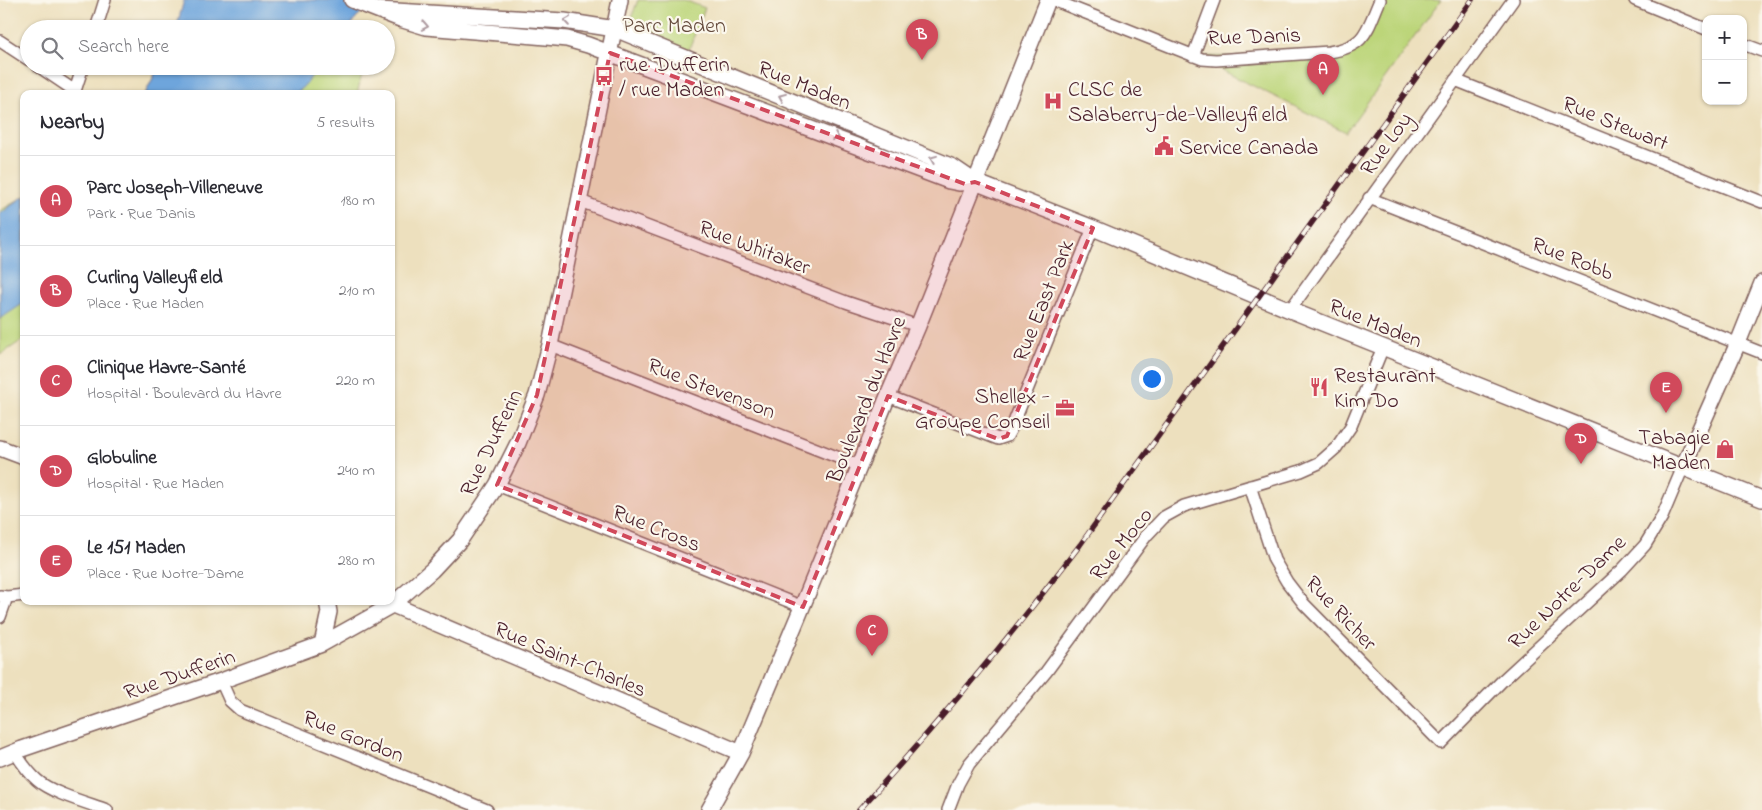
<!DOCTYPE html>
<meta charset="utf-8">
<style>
body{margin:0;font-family:"Indie Flower",sans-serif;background:#f7f7f7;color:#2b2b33}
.controls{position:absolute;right:15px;top:15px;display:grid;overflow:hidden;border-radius:10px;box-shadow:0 1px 4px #0004}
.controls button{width:45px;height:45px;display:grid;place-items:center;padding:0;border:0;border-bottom:1px solid #e1e1e2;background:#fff;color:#2b2b33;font:25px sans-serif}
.you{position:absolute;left:1151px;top:378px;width:18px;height:18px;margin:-12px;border:4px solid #fff;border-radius:50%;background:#1a73e8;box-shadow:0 0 0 8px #1a73e833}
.badge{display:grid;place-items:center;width:32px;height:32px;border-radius:50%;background:#d1495b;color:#fff;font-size:16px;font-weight:700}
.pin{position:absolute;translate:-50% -41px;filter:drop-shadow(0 1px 2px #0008)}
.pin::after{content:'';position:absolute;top:26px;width:18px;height:15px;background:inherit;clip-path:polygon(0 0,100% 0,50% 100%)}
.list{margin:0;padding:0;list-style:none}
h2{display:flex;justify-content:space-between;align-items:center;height:65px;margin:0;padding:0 20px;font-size:21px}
h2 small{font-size:16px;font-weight:400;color:#7c7c81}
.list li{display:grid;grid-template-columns:32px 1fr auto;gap:15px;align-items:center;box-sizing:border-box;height:90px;padding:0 20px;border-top:1px solid #e1e1e2}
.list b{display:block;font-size:19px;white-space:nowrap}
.list p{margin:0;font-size:16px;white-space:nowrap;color:#7c7c81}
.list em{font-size:16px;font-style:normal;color:#7c7c81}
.icon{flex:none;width:28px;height:28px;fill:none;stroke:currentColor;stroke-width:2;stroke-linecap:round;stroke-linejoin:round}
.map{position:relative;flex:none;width:1762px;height:810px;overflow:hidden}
.search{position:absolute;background:#fff;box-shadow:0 1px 4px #0004;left:20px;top:20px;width:375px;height:55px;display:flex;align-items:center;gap:12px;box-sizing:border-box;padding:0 18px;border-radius:28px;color:#7c7c81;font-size:19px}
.panel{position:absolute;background:#fff;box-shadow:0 1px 4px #0004;left:20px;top:90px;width:375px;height:515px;border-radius:10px}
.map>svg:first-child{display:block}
.green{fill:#bcd579;stroke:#837a52}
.water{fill:#6ea5dc;stroke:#5c6284}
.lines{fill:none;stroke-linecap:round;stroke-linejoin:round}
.street-casing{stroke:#83635e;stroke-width:14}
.secondary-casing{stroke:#83635e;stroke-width:18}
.street{stroke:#fff;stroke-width:11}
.secondary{stroke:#fff;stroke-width:15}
.rail-casing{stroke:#4a1f2b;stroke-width:5.5}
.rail{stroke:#fbf7ec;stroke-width:4;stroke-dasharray:11;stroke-linecap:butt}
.oneway{stroke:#ae9aa0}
.marked{fill:#d1495b;fill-opacity:0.2;stroke:#d1495b;stroke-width:4;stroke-dasharray:10 6;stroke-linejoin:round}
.labels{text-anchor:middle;stroke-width:4.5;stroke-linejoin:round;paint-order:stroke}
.park-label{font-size:22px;fill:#664c3e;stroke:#fbf7ec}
.street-label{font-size:22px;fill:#4a1f2b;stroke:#fbf7ec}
.poi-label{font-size:22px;fill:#4a1f2b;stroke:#fbf7ec;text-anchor:start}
</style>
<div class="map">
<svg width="1762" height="810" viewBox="0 0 1762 810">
<rect width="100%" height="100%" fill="#fbf7ec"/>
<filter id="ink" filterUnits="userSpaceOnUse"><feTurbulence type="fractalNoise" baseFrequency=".02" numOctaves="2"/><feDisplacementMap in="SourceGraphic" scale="10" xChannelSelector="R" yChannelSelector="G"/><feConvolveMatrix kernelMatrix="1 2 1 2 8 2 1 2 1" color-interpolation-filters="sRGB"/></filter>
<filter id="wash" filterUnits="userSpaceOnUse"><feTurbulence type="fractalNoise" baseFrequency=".0096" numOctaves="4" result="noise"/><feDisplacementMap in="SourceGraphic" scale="20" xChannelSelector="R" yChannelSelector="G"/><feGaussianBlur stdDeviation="1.12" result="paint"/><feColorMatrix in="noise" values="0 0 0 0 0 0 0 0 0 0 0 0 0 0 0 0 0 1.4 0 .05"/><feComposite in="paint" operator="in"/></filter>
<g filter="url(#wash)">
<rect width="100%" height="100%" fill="#ede0be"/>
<!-- green -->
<path class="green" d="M 638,0 L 684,0 L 705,8 L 687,54 L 627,29 Z
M 1382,0 L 1441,0 L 1346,132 L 1193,56 L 1349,58 Z
M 159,66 L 364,66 L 357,94 L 145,94 Z
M 24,196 L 24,339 L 0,355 L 0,211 Z"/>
<!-- water -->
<path class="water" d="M 184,0 L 371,0 L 348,29 L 176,29 Z
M 159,66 L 320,66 L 303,87 L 294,94 L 145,94 Z
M 24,196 L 24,303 L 0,319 L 0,214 Z"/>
</g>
<g filter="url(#ink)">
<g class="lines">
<!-- street casing -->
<g class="street-casing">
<path id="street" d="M 1053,0 L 1202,59 L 1216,60 L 1329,52 C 1366,46 1366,32 1380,0
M 1635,0 L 1706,29
M 96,29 L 105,0
M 0,41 L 29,60
M 1743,44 L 1762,51
M 1193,56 L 1214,0
M 38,66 L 75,91
M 1455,80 L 1762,202
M 74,94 L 83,66
M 1369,198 L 1762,353
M 580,201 L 846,302 L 918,326
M 1290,310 L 1513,0
M 550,345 L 860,466
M 888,396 L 998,439 L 1007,436 L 1012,427 L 1093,228
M 497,485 L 803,607
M 1250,486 L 1274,560 L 1287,582 L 1304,604 L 1441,743 L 1502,681 L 1622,570 L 1645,545 L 1662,517 L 1683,467
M 0,596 L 7,597 L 24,595
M 0,617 L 7,597
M 221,681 L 230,701 L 240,710 L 487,810
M 15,752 C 21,762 28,772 37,780 C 51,793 88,803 107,810
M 948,810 L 958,784 L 969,764 L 1046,672 L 1146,536 L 1164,517 L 1184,506 L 1301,471 L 1319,463 L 1336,448 L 1351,426 L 1383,347"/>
</g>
<!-- secondary casing -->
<g class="secondary-casing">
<path id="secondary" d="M 352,0 L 403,20 L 426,27 L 546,37 L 567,39 L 588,45 L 949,181 L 959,183 L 975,182
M 379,10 L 564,21 L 615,29 L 953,167 L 975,182 L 1093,228 L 1290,310 L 1762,499
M 0,448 L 24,457
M 1683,467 L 1738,343 L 1762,283
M 386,602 L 741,753
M 322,644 L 329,612 L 327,601
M 0,758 L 22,749 L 221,681 L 322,644 L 392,605 L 432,570 L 460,540 L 497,485 L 518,443 L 537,395 L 550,345 L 620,0
M 709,810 L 741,753 L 800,612 L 888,396 L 918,326 L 1048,0"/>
</g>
<!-- street -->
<use href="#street" class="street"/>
<!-- secondary -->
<use href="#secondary" class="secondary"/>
<!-- rail casing -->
<g class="rail-casing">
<path id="rail" d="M 859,810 C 937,725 1010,637 1080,545 L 1472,0"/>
</g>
<!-- rail -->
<use href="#rail" class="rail"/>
</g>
<!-- one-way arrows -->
<defs><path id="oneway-chevron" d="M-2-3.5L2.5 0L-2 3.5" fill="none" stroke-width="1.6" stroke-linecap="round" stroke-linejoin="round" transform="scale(1.25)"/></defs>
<g class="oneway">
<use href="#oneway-chevron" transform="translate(567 21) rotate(-172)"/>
<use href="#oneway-chevron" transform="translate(425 26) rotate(11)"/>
<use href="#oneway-chevron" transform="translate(782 97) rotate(-158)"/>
<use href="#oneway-chevron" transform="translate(836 137) rotate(21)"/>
<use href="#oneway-chevron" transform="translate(933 159) rotate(-158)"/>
</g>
</g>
<!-- marked area -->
<path class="marked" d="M 610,53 L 965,184 L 975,182 L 1093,228 L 1007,436 L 998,439 L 888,396 L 803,607 L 497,485 L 537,395 Z"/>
<!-- icons -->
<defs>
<g id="bus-bare" transform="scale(1.5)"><path d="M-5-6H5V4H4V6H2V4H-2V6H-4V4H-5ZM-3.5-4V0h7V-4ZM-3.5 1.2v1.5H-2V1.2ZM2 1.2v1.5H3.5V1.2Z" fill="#d1495b" stroke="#fbf7ec" stroke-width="2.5" paint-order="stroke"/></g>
<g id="hospital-bare" transform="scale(1.5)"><path d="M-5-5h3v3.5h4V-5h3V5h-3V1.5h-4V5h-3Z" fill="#d1495b" stroke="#fbf7ec" stroke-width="2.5" paint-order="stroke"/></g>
<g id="civic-bare" transform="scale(1.5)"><path d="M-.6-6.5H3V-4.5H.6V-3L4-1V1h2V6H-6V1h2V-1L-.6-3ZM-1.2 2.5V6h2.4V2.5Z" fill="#d1495b" stroke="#fbf7ec" stroke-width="2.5" paint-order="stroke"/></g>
<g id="restaurant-bare" transform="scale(1.5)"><path d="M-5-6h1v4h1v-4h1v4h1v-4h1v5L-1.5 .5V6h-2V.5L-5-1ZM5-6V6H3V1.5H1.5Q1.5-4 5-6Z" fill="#d1495b" stroke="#fbf7ec" stroke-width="2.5" paint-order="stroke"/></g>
<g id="office-bare" transform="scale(1.5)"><path d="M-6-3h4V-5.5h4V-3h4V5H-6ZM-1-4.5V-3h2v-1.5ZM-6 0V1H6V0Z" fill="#d1495b" stroke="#fbf7ec" stroke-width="2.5" paint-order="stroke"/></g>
<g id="shop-bare" transform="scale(1.5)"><path d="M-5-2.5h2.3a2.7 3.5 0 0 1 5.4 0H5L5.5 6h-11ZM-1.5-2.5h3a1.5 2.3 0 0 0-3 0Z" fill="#d1495b" stroke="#fbf7ec" stroke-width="2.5" paint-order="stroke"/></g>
</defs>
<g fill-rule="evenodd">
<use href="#bus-bare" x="604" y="76"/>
<use href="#hospital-bare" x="1053" y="101"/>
<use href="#civic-bare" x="1164" y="146"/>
<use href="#restaurant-bare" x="1319" y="387"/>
<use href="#office-bare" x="1065" y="408"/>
<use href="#shop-bare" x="1725" y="449"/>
</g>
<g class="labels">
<!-- park labels -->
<g class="park-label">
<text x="674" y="32">Parc Maden</text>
</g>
<!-- street labels -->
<g class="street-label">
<text transform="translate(1254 35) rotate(-2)" y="8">Rue Danis</text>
<text transform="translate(805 84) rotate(22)" y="8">Rue Maden</text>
<text transform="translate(1616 122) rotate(22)" y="8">Rue Stewart</text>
<text transform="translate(1385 143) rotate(-54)" y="8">Rue Loy</text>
<text transform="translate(755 246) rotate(21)" y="8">Rue Whitaker</text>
<text transform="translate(1573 257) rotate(21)" y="8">Rue Robb</text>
<text transform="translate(1042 300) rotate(-68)" y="8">Rue East Park</text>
<text transform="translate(1376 322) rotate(22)" y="8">Rue Maden</text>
<text transform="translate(712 387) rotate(21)" y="8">Rue Stevenson</text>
<text transform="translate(865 399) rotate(-68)" y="8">Boulevard du Havre</text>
<text transform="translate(490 442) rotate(-64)" y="8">Rue Dufferin</text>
<text transform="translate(657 527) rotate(22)" y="8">Rue Cross</text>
<text transform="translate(1120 543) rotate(-51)" y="8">Rue Moco</text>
<text transform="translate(1566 591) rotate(-44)" y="8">Rue Notre-Dame</text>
<text transform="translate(1342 612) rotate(47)" y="8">Rue Richer</text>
<text transform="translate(571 658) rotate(23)" y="8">Rue Saint-Charles</text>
<text transform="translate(179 673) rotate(-19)" y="8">Rue Dufferin</text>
<text transform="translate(354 735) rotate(22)" y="8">Rue Gordon</text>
</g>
<!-- poi labels -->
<g class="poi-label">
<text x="619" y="71">rue Dufferin<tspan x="619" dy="25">/ rue Maden</tspan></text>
<text x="1068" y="96">CLSC de<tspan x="1068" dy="25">Salaberry-de-Valleyfield</tspan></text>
<text x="1179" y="154">Service Canada</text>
<text x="1334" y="382">Restaurant<tspan x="1334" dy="25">Kim Do</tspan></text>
<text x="1050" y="403" text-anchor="end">Shellex -<tspan x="1050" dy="25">Groupe Conseil</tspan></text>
<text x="1710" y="444" text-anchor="end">Tabagie<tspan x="1710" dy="25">Maden</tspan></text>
</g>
</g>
</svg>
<div class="controls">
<button>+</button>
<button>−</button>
</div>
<div class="you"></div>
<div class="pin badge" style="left:1323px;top:95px">A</div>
<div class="pin badge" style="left:922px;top:60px">B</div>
<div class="pin badge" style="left:872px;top:656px">C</div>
<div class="pin badge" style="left:1581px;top:464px">D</div>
<div class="pin badge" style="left:1666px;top:413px">E</div>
<div class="search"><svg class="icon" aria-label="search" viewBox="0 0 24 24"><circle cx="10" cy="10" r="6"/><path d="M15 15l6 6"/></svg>Search here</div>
<section class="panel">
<h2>Nearby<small>5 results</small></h2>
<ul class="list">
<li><span class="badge">A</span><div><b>Parc Joseph-Villeneuve</b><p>Park · Rue Danis</p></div><em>180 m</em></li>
<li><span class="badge">B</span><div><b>Curling Valleyfield</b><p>Place · Rue Maden</p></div><em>210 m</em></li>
<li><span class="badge">C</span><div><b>Clinique Havre-Santé</b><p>Hospital · Boulevard du Havre</p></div><em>220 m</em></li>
<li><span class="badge">D</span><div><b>Globuline</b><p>Hospital · Rue Maden</p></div><em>240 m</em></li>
<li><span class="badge">E</span><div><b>Le 151 Maden</b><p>Place · Rue Notre-Dame</p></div><em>280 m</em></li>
</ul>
</section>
</div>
